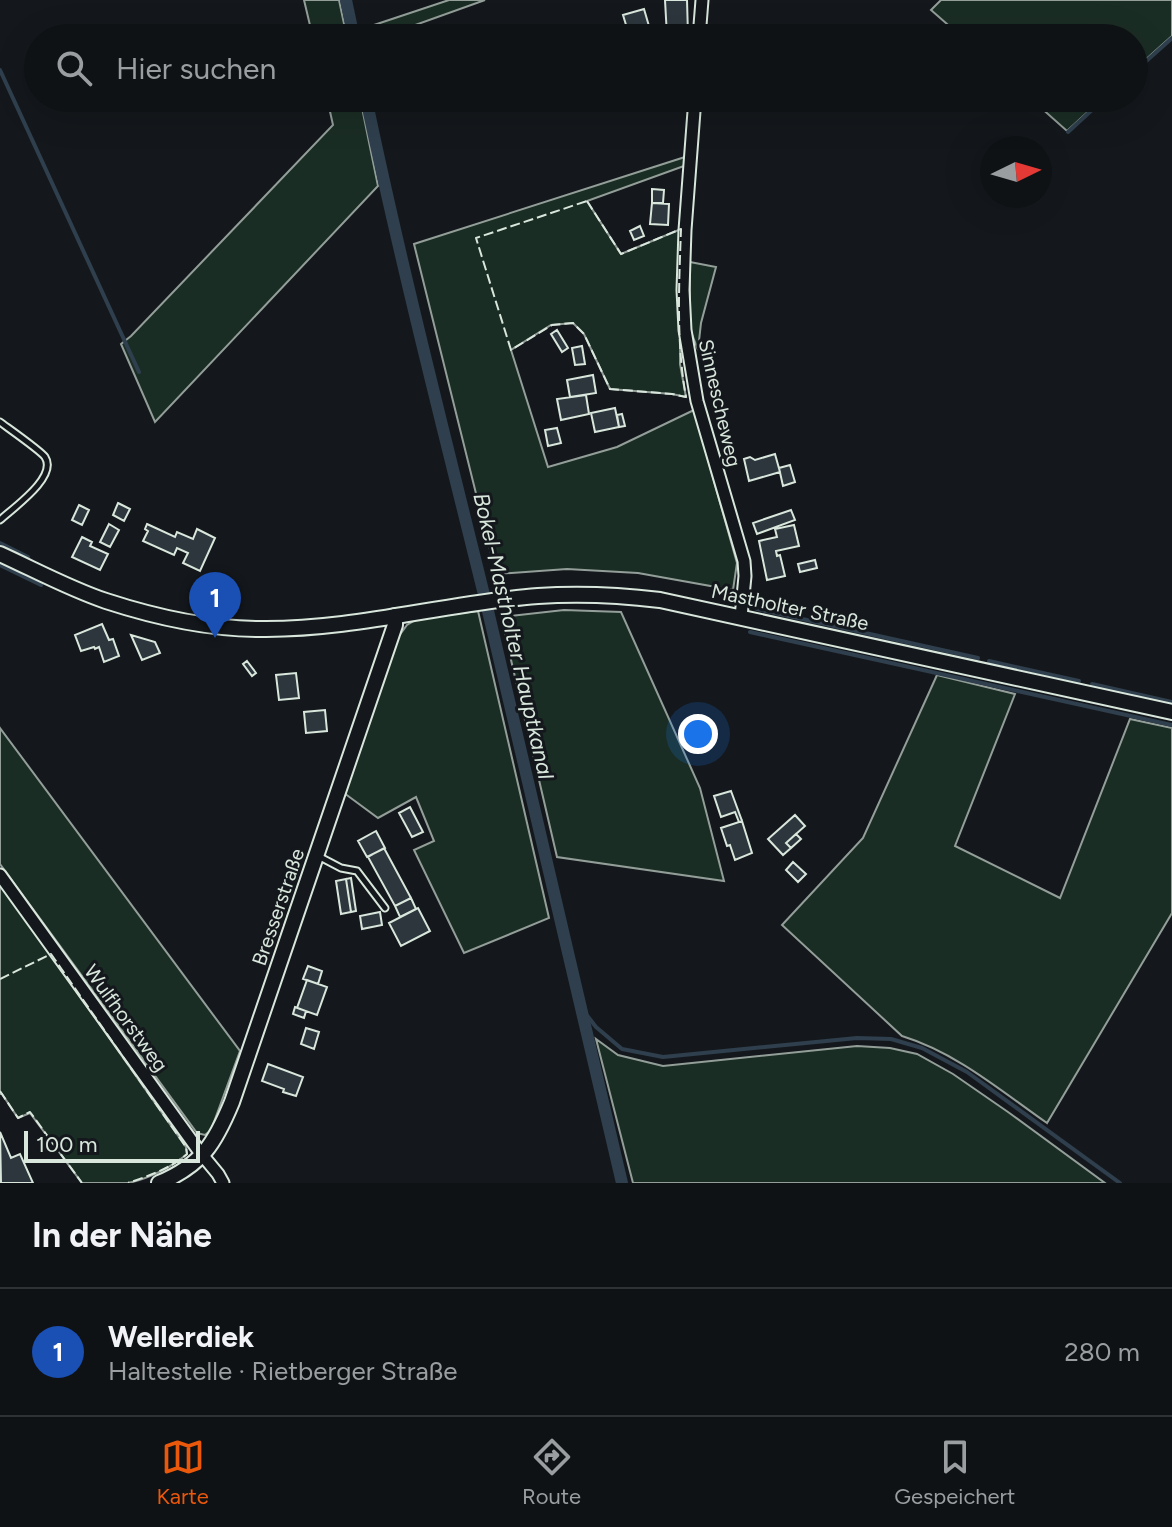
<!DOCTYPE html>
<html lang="de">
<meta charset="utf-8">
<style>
body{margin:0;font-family:Figtree,sans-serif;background:#1d2022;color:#f1f3f6}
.compass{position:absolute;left:980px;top:136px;width:72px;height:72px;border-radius:50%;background:#0f1215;box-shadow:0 8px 32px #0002;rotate:85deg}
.scale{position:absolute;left:24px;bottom:20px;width:176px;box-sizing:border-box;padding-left:8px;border:4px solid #d8e6dc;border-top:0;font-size:22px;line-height:28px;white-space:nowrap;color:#d8e6dc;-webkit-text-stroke:6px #14181c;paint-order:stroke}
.you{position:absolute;left:698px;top:734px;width:28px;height:28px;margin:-20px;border:6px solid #fff;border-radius:50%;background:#1a73e8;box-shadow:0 0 0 12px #1a73e833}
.badge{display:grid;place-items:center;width:52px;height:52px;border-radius:50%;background:#ea580c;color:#fff;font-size:26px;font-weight:700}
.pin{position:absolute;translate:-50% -66px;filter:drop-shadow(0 2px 4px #0008)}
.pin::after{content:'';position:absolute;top:42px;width:28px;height:24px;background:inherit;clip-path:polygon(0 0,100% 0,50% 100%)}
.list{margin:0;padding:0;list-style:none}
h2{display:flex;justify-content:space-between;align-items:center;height:104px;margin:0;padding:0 32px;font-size:34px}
h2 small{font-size:26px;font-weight:400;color:#9b9ea0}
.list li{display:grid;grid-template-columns:52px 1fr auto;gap:24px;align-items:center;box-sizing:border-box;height:128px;padding:0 32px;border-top:2px solid #2f3234}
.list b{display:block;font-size:30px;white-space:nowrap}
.list p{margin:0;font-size:26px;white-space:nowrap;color:#9b9ea0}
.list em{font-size:26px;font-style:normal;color:#9b9ea0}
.icon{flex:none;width:44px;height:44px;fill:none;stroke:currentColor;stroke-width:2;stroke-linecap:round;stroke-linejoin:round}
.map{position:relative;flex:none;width:1172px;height:1183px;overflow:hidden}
.search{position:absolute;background:#0f1215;box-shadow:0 8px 32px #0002;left:24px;right:24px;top:24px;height:88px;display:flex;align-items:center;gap:20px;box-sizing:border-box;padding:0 28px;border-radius:44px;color:#9b9ea0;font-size:30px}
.sheet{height:232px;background:#0f1215}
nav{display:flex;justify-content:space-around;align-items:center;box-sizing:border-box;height:112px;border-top:2px solid #2f3234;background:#0f1215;font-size:22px;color:#9b9ea0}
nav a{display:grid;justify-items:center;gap:4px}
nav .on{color:#ea580c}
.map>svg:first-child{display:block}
.green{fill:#1a2d24;stroke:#939e99;stroke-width:2}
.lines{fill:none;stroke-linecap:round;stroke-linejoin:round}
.stream{stroke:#2f3f4d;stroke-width:4}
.canal{stroke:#2f3f4d;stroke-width:12}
.building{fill:#2c363c;stroke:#d8e6dc;stroke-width:2}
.service-casing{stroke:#d8e6dc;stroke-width:9}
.minor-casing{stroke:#d8e6dc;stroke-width:15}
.tertiary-casing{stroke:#d8e6dc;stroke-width:18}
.secondary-casing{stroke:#d8e6dc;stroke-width:18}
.service{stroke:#14181c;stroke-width:5}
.minor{stroke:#14181c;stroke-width:11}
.tertiary{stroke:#14181c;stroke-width:14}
.secondary{stroke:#14181c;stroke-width:14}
.fence{stroke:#d8e6dc;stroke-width:2;stroke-dasharray:10 4;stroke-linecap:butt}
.labels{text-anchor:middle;stroke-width:6;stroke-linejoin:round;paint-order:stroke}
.street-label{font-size:20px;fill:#d8e6dc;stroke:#14181c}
.water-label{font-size:22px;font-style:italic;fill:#d8e6dc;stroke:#14181c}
</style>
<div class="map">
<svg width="1172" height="1183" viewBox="0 0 1172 1183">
<rect width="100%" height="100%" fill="#14181c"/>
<!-- green -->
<path class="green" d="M 304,0 L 339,0 L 347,38 L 313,38 Z
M 449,0 L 485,0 L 379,38 L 364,38 L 362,29 Z
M 941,0 L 1172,0 L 1172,36 L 1134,70 L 1134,38 L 963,38 L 931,10 Z
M 327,98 L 360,98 L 378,186 L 155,422 L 121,344 L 131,336 L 333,125 Z
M 1030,98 L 1103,98 L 1067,131 Z
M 685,157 L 684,166 L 587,201 L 621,254 L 681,229 L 680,364 L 686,397 L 672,394 L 610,389 L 584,334 L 573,323 L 551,325 L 511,350 L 548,467 L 617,447 L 694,410 L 737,563 L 733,590 L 638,573 L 567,569 L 496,574 L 414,244 Z
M 690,262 L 716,267 L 701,323 L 698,350 L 690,329 Z
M 564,610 L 621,612 L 700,788 L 724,881 L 557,857 L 501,617 Z
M 478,611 L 549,918 L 464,953 L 414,850 L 434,841 L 416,797 L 378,818 L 344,793 L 396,640 L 407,625 L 419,618 Z
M 937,675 L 1015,694 L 955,846 L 1060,898 L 1130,719 L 1172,728 L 1172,913 L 1047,1123 C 1001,1091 957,1053 902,1036 L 782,925 L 863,838 Z
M 0,728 L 240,1051 L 211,1130 L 205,1135 L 197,1133 L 0,864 Z
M 0,883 L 186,1147 L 187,1154 C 172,1167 148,1179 128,1183 C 113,1183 96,1183 82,1183 L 30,1113 L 18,1118 L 2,1094 L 0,1094 Z
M 596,1039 L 618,1055 L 663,1066 L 857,1046 L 890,1048 L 917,1054 L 953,1074 L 1008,1112 L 1105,1183 L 633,1183 Z"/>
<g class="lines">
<!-- stream -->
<path class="stream" d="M 0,70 L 139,372
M 1134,72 L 1172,38
M 1068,132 L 1105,98
M 0,543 L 28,557
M 0,565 L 41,585
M 757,609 L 978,658
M 750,632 L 1172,725
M 989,661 L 1079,681
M 1092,684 L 1172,702
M 582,1009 L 596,1027 L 622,1049 L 663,1057 L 857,1038 L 891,1039 L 922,1048 L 967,1072 L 1120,1183"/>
<!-- canal -->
<path class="canal" d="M 346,0 L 354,38
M 366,98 C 402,270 446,440 488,611 C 534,801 578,992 622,1183"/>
</g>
<!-- building -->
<path class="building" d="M 665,0 L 687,0 L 688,35 L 667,36 Z
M 644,9 L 651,33 L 630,38 L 623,15 Z
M 652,189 L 664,190 L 663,203 L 652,203 Z
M 652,203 L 669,204 L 668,225 L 650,224 Z
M 640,226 L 644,236 L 634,240 L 630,231 Z
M 557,330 L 568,348 L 562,352 L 551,334 Z
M 582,346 L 585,364 L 575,365 L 572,348 Z
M 593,375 L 596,393 L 570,397 L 567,380 Z
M 586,395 L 589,414 L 561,420 L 557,399 Z
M 615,408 L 619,427 L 595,432 L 591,413 Z
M 622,414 L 625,426 L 619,427 L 617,415 Z
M 557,428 L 561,443 L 548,446 L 545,430 Z
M 775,454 L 780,472 L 749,481 L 744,459 L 750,457 L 755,460 Z
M 790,465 L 795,482 L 783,486 L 779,468 Z
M 118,503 L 130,509 L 124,521 L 113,515 Z
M 79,505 L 89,510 L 82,525 L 72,520 Z
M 791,510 L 795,520 L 757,534 L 753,523 Z
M 109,524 L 119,530 L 110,547 L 100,542 Z
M 147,524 L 175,537 L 177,532 L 193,539 L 197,529 L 215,538 L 200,571 L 183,563 L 188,553 L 177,548 L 174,555 L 143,541 L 148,531 L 145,529 Z
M 794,525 L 799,546 L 776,551 L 777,556 L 780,555 L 785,576 L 767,580 L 759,541 L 777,537 L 775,529 Z
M 82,537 L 92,542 L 90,546 L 108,554 L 100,570 L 72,557 Z
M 815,560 L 817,568 L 800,572 L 798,564 Z
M 102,624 L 109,640 L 113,639 L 119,656 L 104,662 L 99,647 L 95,649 L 94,647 L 81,651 L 75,635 Z
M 131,635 L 155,642 L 160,653 L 142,660 Z
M 247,661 L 256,673 L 252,676 L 243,664 Z
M 296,673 L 299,698 L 279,700 L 276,675 Z
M 325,710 L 327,731 L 306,733 L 304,712 Z
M 731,791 L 742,821 L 739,822 L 735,812 L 721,817 L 714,796 Z
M 410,807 L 423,832 L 412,837 L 399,813 Z
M 795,815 L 805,826 L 786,843 L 791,848 L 783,855 L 768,839 Z
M 742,821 L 752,853 L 735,860 L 730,845 L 727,846 L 721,828 Z
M 376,831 L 385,848 L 367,857 L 358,841 Z
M 796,834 L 801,839 L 791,848 L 786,843 Z
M 384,848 L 411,898 L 395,906 L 368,857 Z
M 793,862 L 806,874 L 798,882 L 786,870 Z
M 351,878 L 356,911 L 351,912 L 346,879 Z
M 346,879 L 351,912 L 341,914 L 336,881 Z
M 411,898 L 416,909 L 400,917 L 395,906 Z
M 418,908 L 430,931 L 401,946 L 389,923 Z
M 380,912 L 382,925 L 362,929 L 360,916 Z
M 308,966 L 322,971 L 318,984 L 303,979 Z
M 307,980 L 327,987 L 317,1015 L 297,1008 Z
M 295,1007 L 306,1011 L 304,1018 L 293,1014 Z
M 306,1028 L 319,1032 L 314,1049 L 301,1044 Z
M 268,1064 L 303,1077 L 296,1096 L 283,1092 L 284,1089 L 262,1081 Z
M 0,1132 L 11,1158 L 20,1154 L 33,1183 L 1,1183 Z"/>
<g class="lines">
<!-- service casing -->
<g class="service-casing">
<path id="service" d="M 0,422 C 8,428 41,451 45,457 C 58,477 13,508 0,520
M 320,857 L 341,868 L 357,871 L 385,908"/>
</g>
<!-- minor casing -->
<g class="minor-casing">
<path id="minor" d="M 699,38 L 702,0
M 695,98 L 685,230 L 683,290 L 685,330 L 697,401 L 744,561 L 745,576 L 741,617
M 0,875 L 199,1151 L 218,1174 L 223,1183"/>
</g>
<!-- tertiary casing -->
<g class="tertiary-casing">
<path id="tertiary" d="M 159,1183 C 202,1165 215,1143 232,1102 L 395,625 L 395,616"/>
</g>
<!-- secondary casing -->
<g class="secondary-casing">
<path id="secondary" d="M 0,554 C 35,570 70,589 106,601 C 155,617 209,629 261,629 C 355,630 445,603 538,596 C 579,593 619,595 660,600 L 1172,712"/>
</g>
<!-- service -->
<use href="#service" class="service"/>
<!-- minor -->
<use href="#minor" class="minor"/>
<!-- tertiary -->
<use href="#tertiary" class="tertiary"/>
<!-- secondary -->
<use href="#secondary" class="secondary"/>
<!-- fence -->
<path class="fence" d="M 587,201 L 621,254 L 681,229 C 679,285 676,342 686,397 L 672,394 L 610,389 L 584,334 L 573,323 L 552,325 L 511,350 L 476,238 Z
M 0,979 L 51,954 L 186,1147 L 187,1154 C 170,1169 148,1176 128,1183
M 0,1091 L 18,1118 L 30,1112 L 82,1183"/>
</g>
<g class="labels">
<!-- street labels -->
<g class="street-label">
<text transform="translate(720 403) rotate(77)" y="7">Sinnescheweg</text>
<text transform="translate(790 607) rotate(12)" y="7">Mastholter Straße</text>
<text transform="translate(278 907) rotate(-71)" y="7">Bresserstraße</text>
<text transform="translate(126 1018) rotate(54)" y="7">Wulfhorstweg</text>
</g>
<!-- water labels -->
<g class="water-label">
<text transform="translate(514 636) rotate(77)" y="8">Bokel-Mastholter Hauptkanal</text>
</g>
</g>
</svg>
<svg class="compass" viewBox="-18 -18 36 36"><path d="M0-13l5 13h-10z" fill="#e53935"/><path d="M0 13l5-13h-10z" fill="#9b9ea0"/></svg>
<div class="scale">100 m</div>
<div class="you"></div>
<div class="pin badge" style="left:215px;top:638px;background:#1a4fb4">1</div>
<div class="search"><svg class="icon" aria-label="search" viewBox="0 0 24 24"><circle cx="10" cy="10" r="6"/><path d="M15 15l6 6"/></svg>Hier suchen</div>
</div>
<section class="sheet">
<h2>In der Nähe<small></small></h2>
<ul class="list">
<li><span class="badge" style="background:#1a4fb4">1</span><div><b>Wellerdiek</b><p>Haltestelle · Rietberger Straße</p></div><em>280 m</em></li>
</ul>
</section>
<nav>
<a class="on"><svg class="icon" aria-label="map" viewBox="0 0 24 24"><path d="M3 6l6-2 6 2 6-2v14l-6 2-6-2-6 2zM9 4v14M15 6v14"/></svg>Karte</a>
<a><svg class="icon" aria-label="directions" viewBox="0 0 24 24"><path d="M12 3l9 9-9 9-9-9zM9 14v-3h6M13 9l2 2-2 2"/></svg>Route</a>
<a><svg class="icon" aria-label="saved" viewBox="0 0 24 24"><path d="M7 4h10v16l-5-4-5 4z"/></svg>Gespeichert</a>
</nav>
